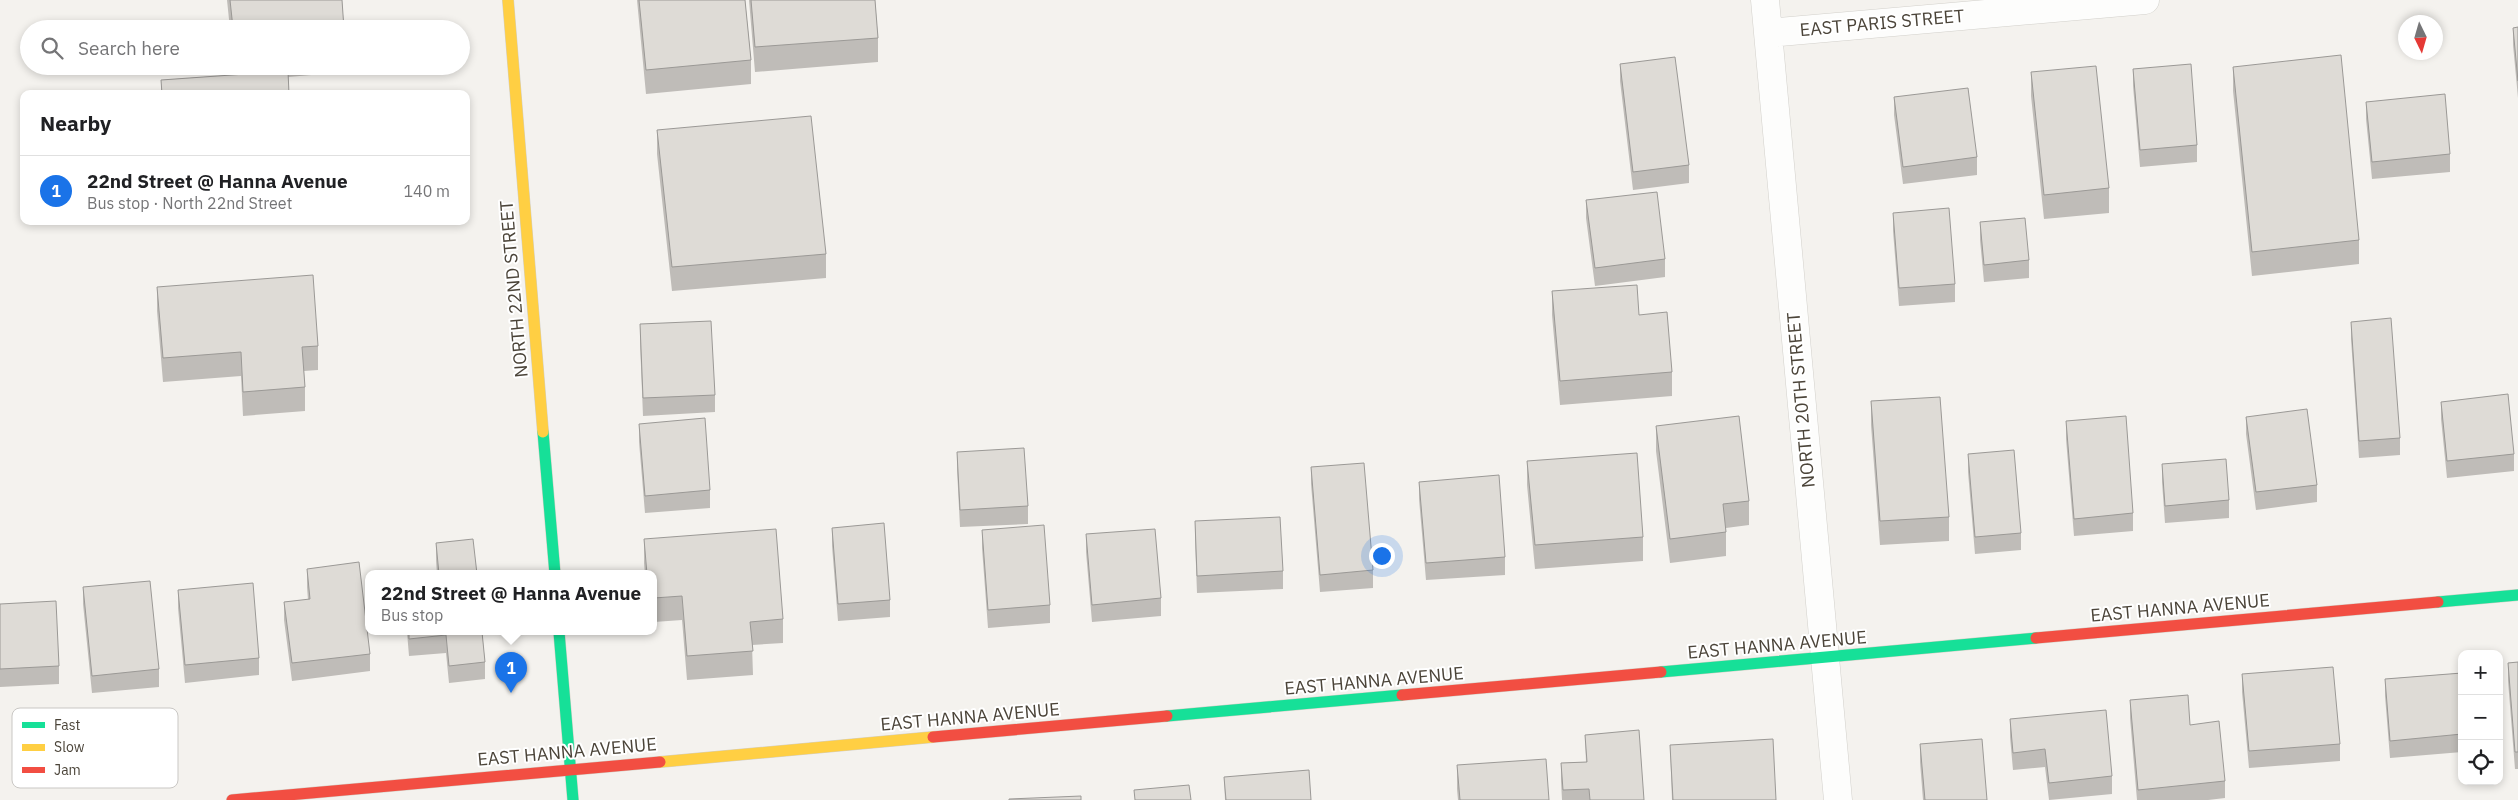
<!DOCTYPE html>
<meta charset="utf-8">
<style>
body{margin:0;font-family:"IBM Plex Sans",sans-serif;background:#f2f2f2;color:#202124}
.controls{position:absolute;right:15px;bottom:15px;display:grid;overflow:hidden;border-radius:10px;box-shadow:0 2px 8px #0003}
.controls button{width:45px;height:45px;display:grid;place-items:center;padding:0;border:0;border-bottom:1px solid #e0e0e0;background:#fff;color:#202124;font:25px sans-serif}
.compass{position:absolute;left:2398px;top:15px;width:45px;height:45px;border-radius:50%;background:#fff;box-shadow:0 2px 8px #0003;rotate:175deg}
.you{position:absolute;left:1381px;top:555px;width:18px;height:18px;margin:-12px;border:4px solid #fff;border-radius:50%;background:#1a73e8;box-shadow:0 0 0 8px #1a73e833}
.badge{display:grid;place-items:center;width:32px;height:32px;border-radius:50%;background:#1a73e8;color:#fff;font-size:16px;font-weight:700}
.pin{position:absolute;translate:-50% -41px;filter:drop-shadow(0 1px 2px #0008)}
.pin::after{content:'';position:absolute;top:26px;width:18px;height:15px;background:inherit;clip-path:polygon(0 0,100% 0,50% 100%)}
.popup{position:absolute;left:365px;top:570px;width:292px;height:65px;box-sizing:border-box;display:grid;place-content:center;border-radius:10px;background:#fff;filter:drop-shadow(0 1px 4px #0005);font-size:16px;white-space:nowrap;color:#757577}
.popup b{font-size:19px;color:#202124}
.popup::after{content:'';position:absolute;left:50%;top:100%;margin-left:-10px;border:10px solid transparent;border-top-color:#fff}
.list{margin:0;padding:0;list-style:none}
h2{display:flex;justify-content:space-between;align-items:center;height:65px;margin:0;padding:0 20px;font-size:21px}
h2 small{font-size:16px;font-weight:400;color:#757577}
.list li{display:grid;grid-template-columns:32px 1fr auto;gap:15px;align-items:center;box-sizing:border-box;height:70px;padding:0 20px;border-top:1px solid #e0e0e0}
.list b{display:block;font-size:19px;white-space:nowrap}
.list p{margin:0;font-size:16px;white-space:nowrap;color:#757577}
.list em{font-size:16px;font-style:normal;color:#757577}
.icon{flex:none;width:28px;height:28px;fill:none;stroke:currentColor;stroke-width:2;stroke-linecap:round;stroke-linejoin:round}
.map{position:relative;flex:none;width:2518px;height:800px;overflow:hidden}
.search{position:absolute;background:#fff;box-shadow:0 2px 8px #0003;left:20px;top:20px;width:450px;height:55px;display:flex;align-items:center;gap:12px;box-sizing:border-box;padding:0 18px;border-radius:28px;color:#757577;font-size:19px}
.panel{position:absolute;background:#fff;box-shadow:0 2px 8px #0003;left:20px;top:90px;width:450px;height:135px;border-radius:10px}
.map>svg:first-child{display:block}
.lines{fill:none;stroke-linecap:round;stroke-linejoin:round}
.street-casing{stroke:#d2d0cb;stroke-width:29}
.fast-casing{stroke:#d3cfc5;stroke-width:12}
.slow-casing{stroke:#d3cfc5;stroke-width:12}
.jam-casing{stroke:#d3cfc5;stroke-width:12}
.street{stroke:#fdfdfc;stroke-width:28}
.fast{stroke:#16e098;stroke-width:11}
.slow{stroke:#ffcf43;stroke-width:11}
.jam{stroke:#f24e42;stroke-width:11}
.wall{fill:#bfbcb8}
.building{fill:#dedbd6;stroke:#9b9996}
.labels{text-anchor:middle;stroke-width:4;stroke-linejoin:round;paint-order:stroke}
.street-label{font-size:18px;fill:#4b4439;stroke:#fff}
.key{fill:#fff;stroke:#c9c7c4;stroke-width:1}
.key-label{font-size:14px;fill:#4b4439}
</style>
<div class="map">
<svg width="2518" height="800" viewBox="0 0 2518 800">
<rect width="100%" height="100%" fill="#f4f2ee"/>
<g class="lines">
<!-- street casing -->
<g class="street-casing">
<path id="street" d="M 1765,0 L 1838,800
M 1768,33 L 2145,0"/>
</g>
<!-- fast casing -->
<g class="fast-casing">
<path id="fast" d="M 543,432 L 555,574
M 2438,602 L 2518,595
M 559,632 L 573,800
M 1661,672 L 2036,638
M 1167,716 L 1402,695"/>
</g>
<!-- slow casing -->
<g class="slow-casing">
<path id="slow" d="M 508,0 L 543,432
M 660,762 L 933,737"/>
</g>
<!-- jam casing -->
<g class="jam-casing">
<path id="jam" d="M 2036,638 L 2438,602
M 1402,695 L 1661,672
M 933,737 L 1167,716
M 232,800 L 660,762"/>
</g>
<!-- street -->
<use href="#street" class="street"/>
<!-- fast -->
<use href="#fast" class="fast"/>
<!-- slow -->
<use href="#slow" class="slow"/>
<!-- jam -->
<use href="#jam" class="jam"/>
</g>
<!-- wall -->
<path class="wall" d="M 227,0 L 342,0 L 344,29 L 230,29 Z
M 637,0 L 745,0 L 751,60 L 751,84 L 646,94 Z
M 749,0 L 875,0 L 878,38 L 878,62 L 755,72 Z
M 2518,27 L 2518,98 L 2513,45 L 2513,28 Z
M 1620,64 L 1689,165 L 1689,183 L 1633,190 L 1620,81 Z
M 246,66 L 346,66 L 346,72 L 288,77 L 289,94 L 161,94 L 161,80 L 247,74 Z
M 2233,67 L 2359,240 L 2359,264 L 2252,276 L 2233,91 Z
M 2133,69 L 2197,145 L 2197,162 L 2140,167 L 2133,86 Z
M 2031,72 L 2109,188 L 2109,213 L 2044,219 L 2031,96 Z
M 1894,97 L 1977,157 L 1977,175 L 1903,184 L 1894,115 Z
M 2366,102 L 2450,154 L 2450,172 L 2372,179 L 2366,119 Z
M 657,130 L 826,254 L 826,278 L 672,291 L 657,154 Z
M 1586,200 L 1665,259 L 1665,277 L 1595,286 L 1586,218 Z
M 1893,213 L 1955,284 L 1955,302 L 1899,306 L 1893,231 Z
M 1980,222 L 2029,260 L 2029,278 L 1984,282 L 1980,240 Z
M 157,287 L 318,346 L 318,370 L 304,371 L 305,387 L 305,411 L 243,416 L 241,376 L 163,382 L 157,311 Z
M 1552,291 L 1639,315 L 1672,372 L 1672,396 L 1560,405 L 1552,315 Z
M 2351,322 L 2400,438 L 2400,455 L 2359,458 L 2351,339 Z
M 640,324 L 715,395 L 715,412 L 643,416 L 640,342 Z
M 1871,401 L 1949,517 L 1949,541 L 1880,545 L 1871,425 Z
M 2441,402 L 2514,454 L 2514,471 L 2447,478 L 2441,419 Z
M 2246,417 L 2317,485 L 2317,502 L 2256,510 L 2246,434 Z
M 2066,421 L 2133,513 L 2133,531 L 2074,536 L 2066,439 Z
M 639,424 L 710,490 L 710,508 L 645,513 L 639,442 Z
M 1656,426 L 1749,501 L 1749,525 L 1726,528 L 1726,556 L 1670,563 L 1656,451 Z
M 957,452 L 1028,506 L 1028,524 L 960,527 L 957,469 Z
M 1968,454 L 2021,533 L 2021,550 L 1975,554 L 1968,472 Z
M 1527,461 L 1643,537 L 1643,561 L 1535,569 L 1527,485 Z
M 2162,464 L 2229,500 L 2229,518 L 2165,523 L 2162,482 Z
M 1311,467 L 1373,570 L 1373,588 L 1320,592 L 1311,484 Z
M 1419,482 L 1505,557 L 1505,575 L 1426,580 L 1419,499 Z
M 1195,521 L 1283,571 L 1283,589 L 1197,593 L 1195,539 Z
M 832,528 L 890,600 L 890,617 L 838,621 L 832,546 Z
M 982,530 L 1050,605 L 1050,623 L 988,628 L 982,548 Z
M 1086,534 L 1161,598 L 1161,616 L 1092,622 L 1086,552 Z
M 644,539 L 783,619 L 783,643 L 752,645 L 753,675 L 687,680 L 682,620 L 654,622 L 654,574 L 645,574 L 644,563 Z
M 436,543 L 477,574 L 437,574 L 436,560 Z
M 307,569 L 370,654 L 370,671 L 292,681 L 284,620 L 284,602 L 308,600 L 307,587 Z
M 83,587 L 159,669 L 159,687 L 92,693 L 83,604 Z
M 178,590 L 259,658 L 259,675 L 185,683 L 178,608 Z
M 0,604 L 59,666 L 59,684 L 0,687 Z
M 407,632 L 482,632 L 485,662 L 485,679 L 449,683 L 446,653 L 409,656 Z
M 2518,662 L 2518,769 L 2515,769 L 2508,681 L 2508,663 Z
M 2462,673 L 2462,752 L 2390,758 L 2385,696 L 2385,679 Z
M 2242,674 L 2340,744 L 2340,761 L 2249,768 L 2242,692 Z
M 2130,700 L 2190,725 L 2225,781 L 2225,798 L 2208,800 L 2137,800 L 2130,718 Z
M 2010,719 L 2112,776 L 2112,794 L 2049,800 L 2045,767 L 2013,770 L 2010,737 Z
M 1585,735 L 1644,800 L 1562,800 L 1561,781 L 1561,763 L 1586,762 Z
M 1920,744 L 1987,800 L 1923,800 L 1920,762 Z
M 1670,745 L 1776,800 L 1672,800 Z
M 1457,765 L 1549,800 L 1458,800 L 1457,789 Z
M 1224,777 L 1311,800 L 1225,800 Z"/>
<!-- building -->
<path class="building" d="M 230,0 L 342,0 L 344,29 L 245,29 L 245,26 L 233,28 Z
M 639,0 L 745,0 L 751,60 L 646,70 Z
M 751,0 L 875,0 L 878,38 L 755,47 Z
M 2518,27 L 2518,81 L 2513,28 Z
M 2341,55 L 2359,240 L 2252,252 L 2233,67 Z
M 1675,57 L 1689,165 L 1633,172 L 1620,64 Z
M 2191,64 L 2197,145 L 2140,150 L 2133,69 Z
M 2096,66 L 2109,188 L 2044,195 L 2031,72 Z
M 288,71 L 289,94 L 162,94 L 161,80 Z
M 1968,88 L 1977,157 L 1903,167 L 1894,97 Z
M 2445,94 L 2450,154 L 2372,162 L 2366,102 Z
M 811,116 L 826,254 L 672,267 L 657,130 Z
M 1657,192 L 1665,259 L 1595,268 L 1586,200 Z
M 1949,208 L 1955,284 L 1899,288 L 1893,213 Z
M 2025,218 L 2029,260 L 1984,265 L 1980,222 Z
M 313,275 L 318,346 L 302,347 L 305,387 L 243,392 L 241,352 L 163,358 L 157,287 Z
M 1637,285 L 1639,315 L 1667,312 L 1672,372 L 1560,381 L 1552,291 Z
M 2391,318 L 2400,438 L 2359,441 L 2351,322 Z
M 711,321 L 715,395 L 643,398 L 640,324 Z
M 2508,394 L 2514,454 L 2447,461 L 2441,402 Z
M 1940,397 L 1949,517 L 1880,521 L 1871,401 Z
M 2307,409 L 2317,485 L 2256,492 L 2246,417 Z
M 1739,416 L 1749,501 L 1723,504 L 1726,532 L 1670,539 L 1656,426 Z
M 2126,416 L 2133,513 L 2074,519 L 2066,421 Z
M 705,418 L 710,490 L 645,496 L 639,424 Z
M 1024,448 L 1028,506 L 960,510 L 957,452 Z
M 2014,450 L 2021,533 L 1975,537 L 1968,454 Z
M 1637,453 L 1643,537 L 1535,545 L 1527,461 Z
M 2226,459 L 2229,500 L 2165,506 L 2162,464 Z
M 1364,463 L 1373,570 L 1320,575 L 1311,467 Z
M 1499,475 L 1505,557 L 1426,563 L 1419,482 Z
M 1280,517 L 1283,571 L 1197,576 L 1195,521 Z
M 884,523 L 890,600 L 838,604 L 832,528 Z
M 1044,525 L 1050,605 L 988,610 L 982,530 Z
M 776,529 L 783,619 L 750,622 L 753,651 L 687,656 L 682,596 L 654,598 L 654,574 L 647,574 L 644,539 Z
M 1155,529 L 1161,598 L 1092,605 L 1086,534 Z
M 473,539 L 477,574 L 438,574 L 439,574 L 436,543 Z
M 359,562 L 370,654 L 292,663 L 284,602 L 310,599 L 307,569 Z
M 150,581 L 159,669 L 92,676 L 83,587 Z
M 253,583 L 259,658 L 185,665 L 178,590 Z
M 56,601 L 59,666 L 0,669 L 0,604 Z
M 409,632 L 482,632 L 485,662 L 449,666 L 446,635 L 409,639 Z
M 2518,662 L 2518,752 L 2515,752 L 2508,663 Z
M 2333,667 L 2340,744 L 2249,751 L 2242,674 Z
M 2462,673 L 2462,734 L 2390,741 L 2385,679 Z
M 2188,695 L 2190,725 L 2219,721 L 2225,781 L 2138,790 L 2130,700 Z
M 2106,710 L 2112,776 L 2049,783 L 2045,749 L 2013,753 L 2010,719 Z
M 1639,730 L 1644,800 L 1590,800 L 1589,789 L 1563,790 L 1561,763 L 1587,762 L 1585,735 Z
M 1773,739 L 1776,800 L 1673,800 L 1670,745 Z
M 1982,739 L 1987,800 L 1925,800 L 1920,744 Z
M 1546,759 L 1549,800 L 1460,800 L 1457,765 Z
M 1309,770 L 1311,800 L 1226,800 L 1224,777 Z
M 1189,785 L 1191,800 L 1135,800 L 1134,790 Z
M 1081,796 L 1081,800 L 1009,800 L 1009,799 Z"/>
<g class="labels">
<!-- street labels -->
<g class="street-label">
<text transform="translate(1882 23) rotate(-5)" y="6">EAST PARIS STREET</text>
<text transform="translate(514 289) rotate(-95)" y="6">NORTH 22ND STREET</text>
<text transform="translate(1801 400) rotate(-95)" y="6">NORTH 20TH STREET</text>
<text transform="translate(2180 608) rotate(-5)" y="6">EAST HANNA AVENUE</text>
<text transform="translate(1777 645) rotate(-5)" y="6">EAST HANNA AVENUE</text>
<text transform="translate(1374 681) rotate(-5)" y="6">EAST HANNA AVENUE</text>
<text transform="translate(970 717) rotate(-5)" y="6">EAST HANNA AVENUE</text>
<text transform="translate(567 752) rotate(-5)" y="6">EAST HANNA AVENUE</text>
</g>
</g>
<!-- legend -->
<rect x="12" y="708" width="166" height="80" rx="8" class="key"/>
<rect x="22" y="722" width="23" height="6" fill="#16e098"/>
<rect x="22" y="744" width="23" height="7" fill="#ffcf43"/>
<rect x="22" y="767" width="23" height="6" fill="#f24e42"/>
<g class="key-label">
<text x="54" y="730">Fast</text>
<text x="54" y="752">Slow</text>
<text x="54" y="775">Jam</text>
</g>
</svg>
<div class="controls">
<button>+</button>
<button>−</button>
<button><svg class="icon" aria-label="locate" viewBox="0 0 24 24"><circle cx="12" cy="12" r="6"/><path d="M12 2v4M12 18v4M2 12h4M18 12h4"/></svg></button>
</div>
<svg class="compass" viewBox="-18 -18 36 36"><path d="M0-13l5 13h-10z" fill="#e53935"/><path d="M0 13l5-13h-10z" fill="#757577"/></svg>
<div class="you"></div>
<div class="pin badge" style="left:511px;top:693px">1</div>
<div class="popup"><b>22nd Street @ Hanna Avenue</b>Bus stop</div>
<div class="search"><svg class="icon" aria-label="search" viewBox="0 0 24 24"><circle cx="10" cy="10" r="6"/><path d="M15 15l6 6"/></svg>Search here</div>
<section class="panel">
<h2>Nearby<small></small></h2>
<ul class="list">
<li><span class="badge">1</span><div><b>22nd Street @ Hanna Avenue</b><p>Bus stop · North 22nd Street</p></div><em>140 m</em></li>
</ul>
</section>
</div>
